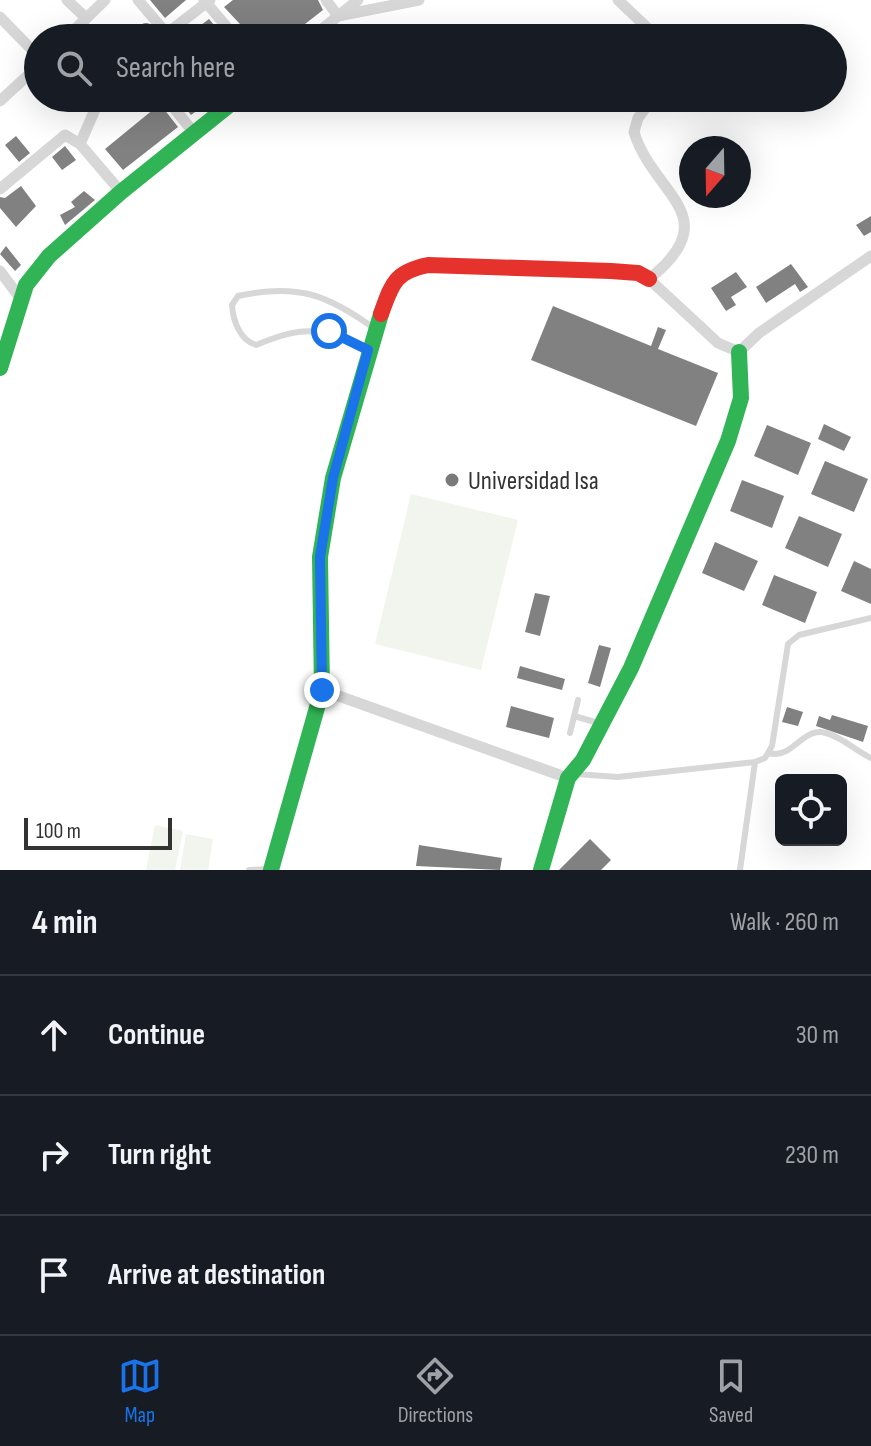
<!DOCTYPE html>
<meta charset="utf-8">
<style>
body{margin:0;font-family:"Sofia Sans Condensed",sans-serif;background:#20242c;color:#f1f3f6}
.controls{position:absolute;right:24px;bottom:24px;display:grid;overflow:hidden;border-radius:12px;box-shadow:0 8px 32px #0002}
.controls button{width:72px;height:72px;display:grid;place-items:center;padding:0;border:0;border-bottom:2px solid #363941;background:#171b24;color:#f1f3f6;font:40px sans-serif}
.compass{position:absolute;left:679px;top:136px;width:72px;height:72px;border-radius:50%;background:#171b24;box-shadow:0 8px 32px #0002;rotate:200deg}
.scale{position:absolute;left:24px;bottom:20px;width:148px;box-sizing:border-box;padding-left:8px;border:4px solid #333;border-top:0;font-size:22px;line-height:28px;white-space:nowrap;color:#333;-webkit-text-stroke:6px #fff;paint-order:stroke}
.stop{position:absolute;width:24px;height:24px;margin:-18px;border:6px solid #1a73e8;border-radius:50%;background:#fff}
.stop.end{background:#1a73e8;border-color:#fff;box-shadow:0 2px 8px #0008}
.list{margin:0;padding:0;list-style:none}
h2{display:flex;justify-content:space-between;align-items:center;height:104px;margin:0;padding:0 32px;font-size:34px}
h2 small{font-size:26px;font-weight:400;color:#9ea1a6}
.list li{display:grid;grid-template-columns:52px 1fr auto;gap:24px;align-items:center;box-sizing:border-box;height:120px;padding:0 32px;border-top:2px solid #363941}
.list b{display:block;font-size:30px;white-space:nowrap}
.list em{font-size:26px;font-style:normal;color:#9ea1a6}
.icon{flex:none;width:44px;height:44px;fill:none;stroke:currentColor;stroke-width:2;stroke-linecap:round;stroke-linejoin:round}
.map{position:relative;flex:none;width:871px;height:870px;overflow:hidden}
.search{position:absolute;background:#171b24;box-shadow:0 8px 32px #0002;left:24px;right:24px;top:24px;height:88px;display:flex;align-items:center;gap:20px;box-sizing:border-box;padding:0 28px;border-radius:44px;color:#9ea1a6;font-size:30px}
.sheet{height:464px;background:#171b24}
nav{display:flex;justify-content:space-around;align-items:center;box-sizing:border-box;height:112px;border-top:2px solid #363941;background:#171b24;font-size:22px;color:#9ea1a6}
nav a{display:grid;justify-items:center;gap:4px}
nav .on{color:#1a73e8}
.map>svg:first-child{display:block}
.green{fill:#f1f5ed}
.building{fill:#818181}
.lines{fill:none;stroke-linecap:round;stroke-linejoin:round}
.lane{stroke:#d7d7d7;stroke-width:6}
.street{stroke:#d7d7d7;stroke-width:11}
.fast{stroke:#30b455;stroke-width:16}
.jam{stroke:#e5322d;stroke-width:16}
.route{stroke:#1a73e8;stroke-width:10}
.poi-dot{fill:#7a7a7a;stroke:#fff;stroke-width:3}
.labels{text-anchor:middle;stroke-width:8;stroke-linejoin:round;paint-order:stroke}
.poi-label{font-size:26px;fill:#333;stroke:#fff;text-anchor:start}
</style>
<div class="map">
<svg width="871" height="870" viewBox="0 0 871 870">
<rect width="100%" height="100%" fill="#fff"/>
<!-- green -->
<path class="green" d="M 411,494 L 518,520 L 481,670 L 375,644 Z
M 155,825 L 183,831 L 175,870 L 146,870 Z
M 186,834 L 213,839 L 208,870 L 180,870 Z"/>
<!-- building -->
<path class="building" d="M 150,0 L 186,0 L 165,18 Z
M 233,0 L 318,0 L 323,10 L 287,38 L 253,38 L 224,7 Z
M 209,19 L 225,38 L 184,38 Z
M139 30a7 7 0 1 1 14 0a7 7 0 1 1-14 0Z
M 177,98 L 214,98 L 191,115 Z
M 160,104 L 178,127 L 123,170 L 105,149 Z
M 16,136 L 30,153 L 19,162 L 5,145 Z
M 65,146 L 76,160 L 62,170 L 52,157 Z
M 21,186 L 36,206 L 16,227 L 0,208 L 0,197 L 5,198 Z
M 84,191 L 95,200 L 65,225 L 60,215 L 75,207 L 71,202 Z
M 871,216 L 871,232 L 864,236 L 856,225 Z
M 6,246 L 21,265 L 15,271 L 0,254 Z
M 791,264 L 808,287 L 800,292 L 795,284 L 766,303 L 756,287 Z
M 736,272 L 747,287 L 731,297 L 736,305 L 726,311 L 711,288 Z
M 553,306 L 651,346 L 658,327 L 666,330 L 658,349 L 718,373 L 696,426 L 531,360 Z
M 824,424 L 851,437 L 844,451 L 818,439 Z
M 767,425 L 811,443 L 798,475 L 754,456 Z
M 825,461 L 868,479 L 854,512 L 811,494 Z
M 742,480 L 784,496 L 772,528 L 730,511 Z
M 799,516 L 842,534 L 828,567 L 785,548 Z
M 715,542 L 758,561 L 744,591 L 702,573 Z
M 854,561 L 871,569 L 871,604 L 841,591 Z
M 774,575 L 817,592 L 805,623 L 762,605 Z
M 535,593 L 550,596 L 540,636 L 525,632 Z
M 599,645 L 611,648 L 600,687 L 588,683 Z
M 520,666 L 565,679 L 562,690 L 517,678 Z
M 511,706 L 554,718 L 549,738 L 506,727 Z
M 787,707 L 803,712 L 798,726 L 782,722 Z
M 832,715 L 868,726 L 863,742 L 816,726 L 819,716 L 830,720 Z
M 590,839 L 611,860 L 601,870 L 559,870 Z
M 419,845 L 502,858 L 500,870 L 416,866 Z"/>
<g class="lines">
<!-- lane -->
<path class="lane" d="M 365,349 C 319,326 303,326 256,345 C 240,340 233,321 232,305 L 238,296 C 296,283 327,294 375,329
M 574,716 L 602,724
M 570,733 L 578,700
M 769,753 C 793,760 802,726 826,733 C 842,737 856,751 871,758
M 575,774 L 618,777 L 755,762 L 765,758 L 772,746 L 788,644 L 799,635 L 871,618
M 249,870 L 268,869
M 740,870 L 755,762"/>
<!-- street -->
<path class="street" d="M 67,0 L 86,18
M 138,0 L 167,34
M 204,0 L 236,38
M 326,0 L 338,16 L 358,0
M 618,0 L 658,38
M 0,17 L 38,56
M 66,38 L 105,0
M 161,38 L 210,0
M 311,38 L 338,16 L 419,0
M 166,98 L 194,133
M 653,98 L 638,118 L 634,132 C 653,195 728,216 649,279 L 718,343 L 739,352 L 759,333 L 871,256
M 0,101 L 38,66
M 80,144 L 100,98
M 0,189 L 65,135 L 80,144 L 121,192
M 0,271 L 20,298
M 322,690 L 568,778"/>
<!-- fast -->
<path class="fast" d="M 0,368 L 26,285 L 49,256 L 121,192 L 238,98
M 271,870 L 322,690 L 320,557 L 333,478 L 381,314
M 541,870 L 568,778 L 583,760 L 631,668 L 728,441 L 741,398 L 739,352"/>
<!-- jam -->
<path class="jam" d="M 381,314 C 392,284 394,272 428,265 L 611,271 L 638,273 L 649,279"/>
</g>
<g class="lines">
<!-- route -->
<path class="route" d="M 322,690 L 320,557 L 333,478 L 368,350 L 329,331"/>
</g>
<!-- markers -->
<circle class="poi-dot" cx="452" cy="480" r="8"/>
<g class="labels">
<!-- poi labels -->
<g class="poi-label">
<text x="468" y="489">Universidad Isa</text>
</g>
</g>
</svg>
<div class="controls">
<button><svg class="icon" aria-label="locate" viewBox="0 0 24 24"><circle cx="12" cy="12" r="6"/><path d="M12 2v4M12 18v4M2 12h4M18 12h4"/></svg></button>
</div>
<svg class="compass" viewBox="-18 -18 36 36"><path d="M0-13l5 13h-10z" fill="#e53935"/><path d="M0 13l5-13h-10z" fill="#9ea1a6"/></svg>
<div class="scale">100 m</div>
<div class="stop" style="left:329px;top:331px"></div>
<div class="stop end" style="left:322px;top:690px"></div>
<div class="search"><svg class="icon" aria-label="search" viewBox="0 0 24 24"><circle cx="10" cy="10" r="6"/><path d="M15 15l6 6"/></svg>Search here</div>
</div>
<section class="sheet">
<h2>4 min<small>Walk · 260 m</small></h2>
<ul class="list">
<li><svg class="icon" aria-label="ahead" viewBox="0 0 24 24"><path d="M12 20V5M6 11l6-6 6 6"/></svg><div><b>Continue</b></div><em>30 m</em></li>
<li><svg class="icon" aria-label="right" viewBox="0 0 24 24"><path d="M7 20v-9h11M14 6l5 5-5 5"/></svg><div><b>Turn right</b></div><em>230 m</em></li>
<li><svg class="icon" aria-label="arrive" viewBox="0 0 24 24"><path d="M6 21V4h12l-3 4 3 4H6"/></svg><div><b>Arrive at destination</b></div></li>
</ul>
</section>
<nav>
<a class="on"><svg class="icon" aria-label="map" viewBox="0 0 24 24"><path d="M3 6l6-2 6 2 6-2v14l-6 2-6-2-6 2zM9 4v14M15 6v14"/></svg>Map</a>
<a><svg class="icon" aria-label="directions" viewBox="0 0 24 24"><path d="M12 3l9 9-9 9-9-9zM9 14v-3h6M13 9l2 2-2 2"/></svg>Directions</a>
<a><svg class="icon" aria-label="saved" viewBox="0 0 24 24"><path d="M7 4h10v16l-5-4-5 4z"/></svg>Saved</a>
</nav>
